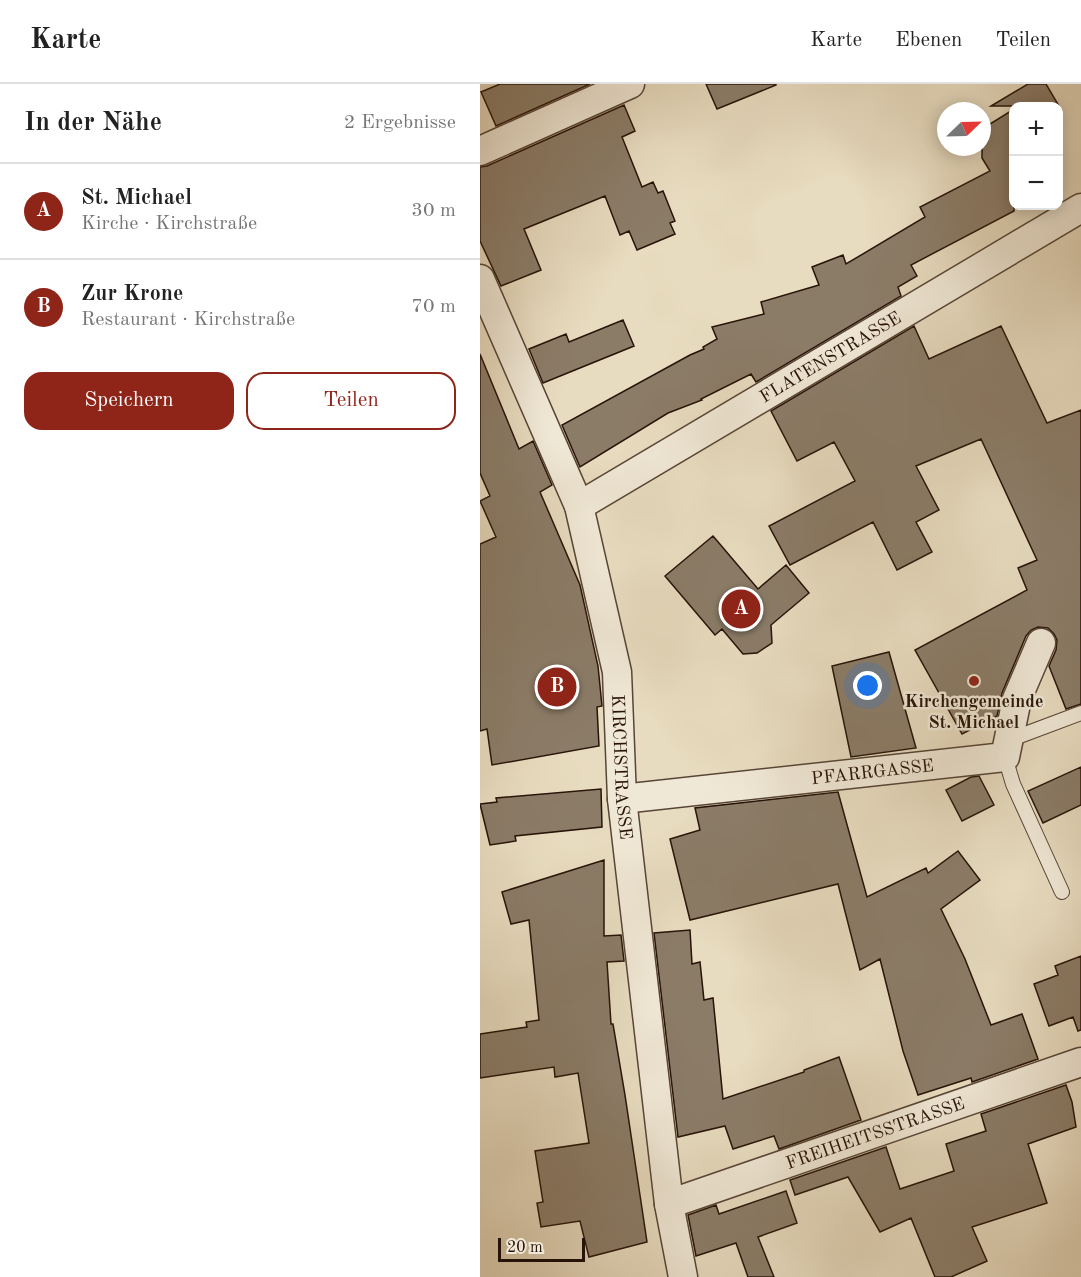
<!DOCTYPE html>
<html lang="de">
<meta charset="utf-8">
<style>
body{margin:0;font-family:"Old Standard TT",serif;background:#f6f6f6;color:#222}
.controls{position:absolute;right:18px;top:18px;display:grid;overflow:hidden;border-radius:12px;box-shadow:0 3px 15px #0003}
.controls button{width:54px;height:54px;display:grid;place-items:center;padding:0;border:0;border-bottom:2px solid #e0e0e0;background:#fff;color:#222;font:30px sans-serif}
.compass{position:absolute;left:457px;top:18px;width:54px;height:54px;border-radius:50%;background:#fff;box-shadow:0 3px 15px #0003;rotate:67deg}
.scale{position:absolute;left:18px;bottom:15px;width:87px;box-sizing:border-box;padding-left:6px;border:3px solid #271308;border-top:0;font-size:16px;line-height:21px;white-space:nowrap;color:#271308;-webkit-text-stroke:4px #f0e8d6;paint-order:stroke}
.you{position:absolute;left:388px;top:602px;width:21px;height:21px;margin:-15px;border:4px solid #fff;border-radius:50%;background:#1a73e8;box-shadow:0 0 0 9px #1a73e833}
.badge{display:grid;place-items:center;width:39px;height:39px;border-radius:50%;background:#8f2418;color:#fff;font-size:20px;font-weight:700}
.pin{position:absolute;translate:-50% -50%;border:3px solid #fff;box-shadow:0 2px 6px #0006}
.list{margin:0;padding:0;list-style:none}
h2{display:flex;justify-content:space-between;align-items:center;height:78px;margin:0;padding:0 24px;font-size:26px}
h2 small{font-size:20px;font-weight:400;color:#767676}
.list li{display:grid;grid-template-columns:39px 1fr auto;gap:18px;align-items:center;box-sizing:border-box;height:96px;padding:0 24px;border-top:2px solid #e0e0e0}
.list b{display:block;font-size:22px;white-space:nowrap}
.list p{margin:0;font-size:20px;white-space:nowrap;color:#767676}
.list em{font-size:20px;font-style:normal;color:#767676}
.actions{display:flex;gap:12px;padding:18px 24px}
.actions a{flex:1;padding:14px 0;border:2px solid #8f2418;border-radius:18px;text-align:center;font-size:21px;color:#8f2418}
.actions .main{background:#8f2418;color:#fff}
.map{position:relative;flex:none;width:601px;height:1193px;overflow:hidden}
header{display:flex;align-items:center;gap:36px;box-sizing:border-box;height:84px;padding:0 30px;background:#fff;border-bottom:2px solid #e0e0e0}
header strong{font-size:28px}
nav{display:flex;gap:33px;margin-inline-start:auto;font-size:21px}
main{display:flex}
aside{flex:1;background:#fff}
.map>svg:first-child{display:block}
.building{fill:#8b7c68;stroke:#271308;stroke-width:1.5}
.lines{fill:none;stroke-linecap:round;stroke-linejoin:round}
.service-casing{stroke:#574536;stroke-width:16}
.minor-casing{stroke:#574536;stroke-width:31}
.service{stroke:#f0e8d6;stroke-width:14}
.minor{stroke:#f0e8d6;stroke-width:28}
.poi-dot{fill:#8f2418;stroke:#f0e8d6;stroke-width:2}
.labels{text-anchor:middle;stroke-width:5;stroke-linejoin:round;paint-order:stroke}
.street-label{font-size:18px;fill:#271308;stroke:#f0e8d6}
.poi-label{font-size:18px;font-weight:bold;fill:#271308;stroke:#f0e8d6}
</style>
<header>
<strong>Karte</strong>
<nav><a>Karte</a><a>Ebenen</a><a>Teilen</a></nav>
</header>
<main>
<aside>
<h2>In der Nähe<small>2 Ergebnisse</small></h2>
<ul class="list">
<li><span class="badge">A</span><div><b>St. Michael</b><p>Kirche · Kirchstraße</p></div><em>30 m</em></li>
<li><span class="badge">B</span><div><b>Zur Krone</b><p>Restaurant · Kirchstraße</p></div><em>70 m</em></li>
</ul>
<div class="actions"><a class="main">Speichern</a><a>Teilen</a></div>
</aside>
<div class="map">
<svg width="601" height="1193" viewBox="0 0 601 1193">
<rect width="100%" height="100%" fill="#e8dcc0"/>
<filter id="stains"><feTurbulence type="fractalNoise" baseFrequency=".00333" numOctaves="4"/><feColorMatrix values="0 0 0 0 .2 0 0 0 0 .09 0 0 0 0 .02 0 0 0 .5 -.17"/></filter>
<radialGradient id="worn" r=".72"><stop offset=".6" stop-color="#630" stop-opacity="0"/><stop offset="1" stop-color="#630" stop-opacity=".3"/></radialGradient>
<!-- building -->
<path class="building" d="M 20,0 L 110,0 L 16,42 L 1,8 Z
M 226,0 L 296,0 L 296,1 L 237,25 Z
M 548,0 L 566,0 L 579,22 L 511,22 Z
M 144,21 L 155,47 L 142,53 L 162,103 L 173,98 L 178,109 L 183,107 L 195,137 L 190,139 L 195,150 L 157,166 L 149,147 L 140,151 L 125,112 L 44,145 L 61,186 L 21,202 L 0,157 L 0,83 L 7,82 Z
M 534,25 L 534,127 L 431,181 L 437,192 L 418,203 L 421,212 L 276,298 L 271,290 L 221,315 L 222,316 L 188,329 L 100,383 L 82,341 L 210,271 L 224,265 L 223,263 L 237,255 L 232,243 L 284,230 L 281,218 L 339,201 L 332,183 L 363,171 L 366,180 L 445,133 L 440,123 L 510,87 L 502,74 L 502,45 Z
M 143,236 L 154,262 L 63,299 L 49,265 L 86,250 L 89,258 Z
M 434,242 L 449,275 L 521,242 L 567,339 L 601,326 L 601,620 L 586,625 L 569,582 L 576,566 L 577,556 L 574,550 L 568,544 L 558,543 L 551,546 L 546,552 L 522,609 L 517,632 L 482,650 L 435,566 L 547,506 L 538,484 L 557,476 L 501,355 L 436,382 L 459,426 L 436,438 L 452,468 L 417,486 L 393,438 L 310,481 L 289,442 L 375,397 L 354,358 L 317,377 L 291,327 Z
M 0,270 L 39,365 L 53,357 L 72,401 L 60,408 L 100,501 L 118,582 L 122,622 L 117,623 L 119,662 L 12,681 L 7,645 L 0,647 L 0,460 L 16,453 L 0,417 L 10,412 L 0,389 Z
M 233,452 L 278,505 L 306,481 L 329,509 L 291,541 L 292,559 L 277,569 L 263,570 L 242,545 L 235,551 L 185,492 Z
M 409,568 L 436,664 L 371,673 L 352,582 Z
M 601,683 L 601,721 L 563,739 L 548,707 Z
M 499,692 L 514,721 L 482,737 L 466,706 L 491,693 Z
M 121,705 L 122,743 L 35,752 L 36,757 L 10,761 L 0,720 L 17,718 L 16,714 Z
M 358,708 L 387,813 L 446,784 L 448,789 L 478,767 L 500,796 L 461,825 L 485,875 L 511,941 L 542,930 L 558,975 L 492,998 L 491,994 L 438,1011 L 423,967 L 400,875 L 380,886 L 358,800 L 210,836 L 190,755 L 220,746 L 215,724 Z
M 124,776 L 124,852 L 141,851 L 144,877 L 127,878 L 131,940 L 133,940 L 145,1011 L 167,1158 L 109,1173 L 100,1137 L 61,1143 L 57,1119 L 63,1118 L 55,1067 L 109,1059 L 98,989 L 75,993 L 74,983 L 0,994 L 0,950 L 47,943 L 46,938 L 59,936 L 49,836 L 31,840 L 22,808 Z
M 210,846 L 212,880 L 220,878 L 224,916 L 233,914 L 243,1015 L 324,988 L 324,986 L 359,973 L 381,1036 L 299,1065 L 294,1052 L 253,1065 L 245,1042 L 198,1053 L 174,849 Z
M 601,872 L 601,946 L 598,947 L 593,933 L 569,942 L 554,900 L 578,891 L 575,882 Z
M 586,1001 L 592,1018 L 596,1043 L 548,1060 L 567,1119 L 492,1143 L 507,1177 L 471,1193 L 455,1193 L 431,1134 L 400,1148 L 368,1093 L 315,1111 L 310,1096 L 406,1063 L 420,1105 L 474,1087 L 466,1060 L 506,1047 L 501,1030 Z
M 306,1107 L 317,1139 L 278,1153 L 294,1193 L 268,1193 L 256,1159 L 216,1172 L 208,1131 L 236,1121 L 239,1130 Z"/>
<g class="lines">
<!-- service casing -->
<g class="service-casing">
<path id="service" d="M 529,656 L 601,629
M 525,673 L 533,700 L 582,808"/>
</g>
<!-- minor casing -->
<g class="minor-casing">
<g id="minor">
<path d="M 0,67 L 150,0"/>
<path id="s1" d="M 0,195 L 99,422 L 137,588 L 142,715 L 189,1120 L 203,1193"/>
<path id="s2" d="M 99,422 L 601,124"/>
<path id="s3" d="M 142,715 L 525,673 L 537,615 L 561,559"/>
<path id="s4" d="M 189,1120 L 601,978"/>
</g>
</g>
<!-- service -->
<use href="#service" class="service"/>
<!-- minor -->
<use href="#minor" class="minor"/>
</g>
<!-- markers -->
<circle class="poi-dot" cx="494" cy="597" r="6"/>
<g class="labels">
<!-- street labels -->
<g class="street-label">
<text dy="6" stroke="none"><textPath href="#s2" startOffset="292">FLATENSTRASSE</textPath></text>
<text dy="6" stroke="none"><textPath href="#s1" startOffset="513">KIRCHSTRASSE</textPath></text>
<text dy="6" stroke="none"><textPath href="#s3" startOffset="252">PFARRGASSE</textPath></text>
<text dy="6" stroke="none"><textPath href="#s4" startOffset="218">FREIHEITSSTRASSE</textPath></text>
</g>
<!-- poi labels -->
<g class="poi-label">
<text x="494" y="623">Kirchengemeinde<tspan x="494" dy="21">St. Michael</tspan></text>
</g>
</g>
<rect width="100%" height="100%" filter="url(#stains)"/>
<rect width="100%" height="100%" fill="url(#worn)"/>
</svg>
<div class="controls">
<button>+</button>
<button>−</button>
</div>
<svg class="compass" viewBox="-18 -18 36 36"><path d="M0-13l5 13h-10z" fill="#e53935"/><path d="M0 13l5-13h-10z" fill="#767676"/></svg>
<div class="scale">20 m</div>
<div class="you"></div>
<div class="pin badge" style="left:261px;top:525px">A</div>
<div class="pin badge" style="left:77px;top:603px">B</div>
</div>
</main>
